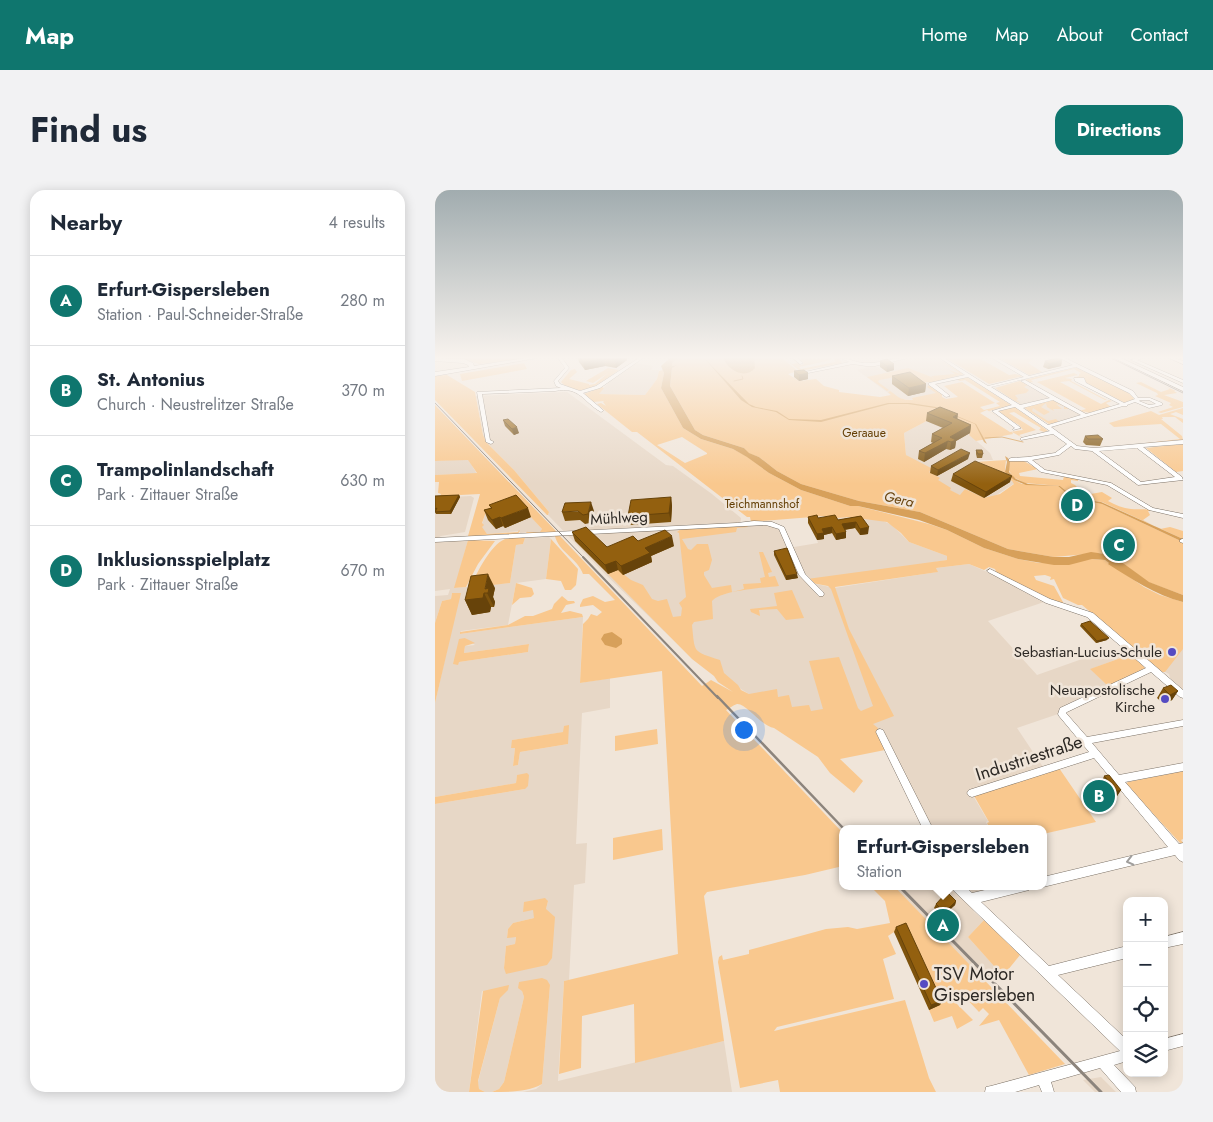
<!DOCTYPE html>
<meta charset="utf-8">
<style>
body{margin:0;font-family:Jost,sans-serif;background:#f2f2f3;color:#1f2937}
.controls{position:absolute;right:15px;bottom:15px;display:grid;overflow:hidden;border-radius:10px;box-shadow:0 2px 12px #0003}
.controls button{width:45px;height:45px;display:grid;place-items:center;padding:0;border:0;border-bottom:1px solid #e0e1e3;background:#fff;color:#1f2937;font:25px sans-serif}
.you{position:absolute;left:308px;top:539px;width:18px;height:18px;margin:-12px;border:4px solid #fff;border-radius:50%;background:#1a73e8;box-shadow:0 0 0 8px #1a73e833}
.badge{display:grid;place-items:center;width:32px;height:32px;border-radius:50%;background:#0f766e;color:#fff;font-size:16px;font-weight:700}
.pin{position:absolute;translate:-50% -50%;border:2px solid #fff;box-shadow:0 1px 5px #0006}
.popup{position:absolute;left:404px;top:635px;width:208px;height:65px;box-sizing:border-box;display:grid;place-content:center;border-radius:10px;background:#fff;filter:drop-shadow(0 1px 4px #0005);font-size:16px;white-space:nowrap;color:#747a83}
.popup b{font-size:19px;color:#1f2937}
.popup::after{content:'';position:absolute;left:50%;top:100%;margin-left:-10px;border:10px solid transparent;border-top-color:#fff}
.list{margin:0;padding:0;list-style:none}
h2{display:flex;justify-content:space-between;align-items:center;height:65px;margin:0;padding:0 20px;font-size:21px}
h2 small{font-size:16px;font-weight:400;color:#747a83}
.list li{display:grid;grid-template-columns:32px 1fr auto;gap:15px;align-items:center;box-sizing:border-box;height:90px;padding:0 20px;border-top:1px solid #e0e1e3}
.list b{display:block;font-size:19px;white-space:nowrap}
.list p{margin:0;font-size:16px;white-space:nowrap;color:#747a83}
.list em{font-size:16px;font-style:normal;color:#747a83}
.icon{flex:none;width:28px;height:28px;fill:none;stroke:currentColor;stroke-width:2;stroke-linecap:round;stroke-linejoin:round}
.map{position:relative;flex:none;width:748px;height:902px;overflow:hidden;border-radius:15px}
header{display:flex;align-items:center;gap:30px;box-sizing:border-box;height:70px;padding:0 25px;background:#0f766e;color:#fff}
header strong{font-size:24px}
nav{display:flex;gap:28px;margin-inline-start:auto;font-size:18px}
.intro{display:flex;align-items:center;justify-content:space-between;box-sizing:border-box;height:120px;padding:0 30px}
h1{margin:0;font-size:35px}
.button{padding:12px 22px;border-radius:15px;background:#0f766e;color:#fff;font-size:18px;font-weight:700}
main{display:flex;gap:30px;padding:0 30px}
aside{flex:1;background:#fff;border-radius:15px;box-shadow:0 2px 12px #0003}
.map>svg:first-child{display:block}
.built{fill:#e7d7c6;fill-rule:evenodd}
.green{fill:#f9c88e;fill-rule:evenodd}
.water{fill:#d7a05a}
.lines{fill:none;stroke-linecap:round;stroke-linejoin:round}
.stream{stroke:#d7a05a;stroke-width:1}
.minor-casing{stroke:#7c7267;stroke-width:1}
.major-casing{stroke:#7c7267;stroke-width:1}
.minor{fill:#fff;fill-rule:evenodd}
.major{fill:#fff;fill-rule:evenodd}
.tram{stroke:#8c847c;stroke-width:1}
.rail-far3{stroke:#8c847c;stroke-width:1}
.rail-far2{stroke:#8c847c;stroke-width:2}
.rail-far1{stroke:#8c847c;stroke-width:2.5}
.rail{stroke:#8c847c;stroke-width:3}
.wall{fill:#7e530d}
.shaded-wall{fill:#67430a}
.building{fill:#93600f;stroke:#67430a}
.oneway{stroke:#a09e9c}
.poi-dot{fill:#554bc2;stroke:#f0e5d9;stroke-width:2}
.labels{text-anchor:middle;stroke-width:5;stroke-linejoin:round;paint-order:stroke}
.far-park-label{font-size:12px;fill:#654007;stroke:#f0e5d9}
.far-water-label{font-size:14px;font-style:italic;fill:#6a450f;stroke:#f0e5d9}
.street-label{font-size:15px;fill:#2c2824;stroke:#f0e5d9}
.poi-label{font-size:15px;fill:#2c2824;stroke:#f0e5d9;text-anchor:end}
.near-street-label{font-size:18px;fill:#2c2824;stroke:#f0e5d9}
.near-poi-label{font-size:18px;fill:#2c2824;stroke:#f0e5d9;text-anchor:start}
</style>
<header>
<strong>Map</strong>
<nav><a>Home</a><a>Map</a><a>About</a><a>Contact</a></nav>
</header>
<div class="intro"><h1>Find us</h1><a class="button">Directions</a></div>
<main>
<aside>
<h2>Nearby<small>4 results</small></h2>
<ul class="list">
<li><span class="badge">A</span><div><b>Erfurt-Gispersleben</b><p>Station · Paul-Schneider-Straße</p></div><em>280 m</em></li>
<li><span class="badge">B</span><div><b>St. Antonius</b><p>Church · Neustrelitzer Straße</p></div><em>370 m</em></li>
<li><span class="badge">C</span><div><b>Trampolinlandschaft</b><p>Park · Zittauer Straße</p></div><em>630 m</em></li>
<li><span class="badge">D</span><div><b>Inklusionsspielplatz</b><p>Park · Zittauer Straße</p></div><em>670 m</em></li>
</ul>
</aside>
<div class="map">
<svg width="748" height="902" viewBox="0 0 748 902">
<rect width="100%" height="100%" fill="#f0e5d9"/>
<!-- built -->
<path class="built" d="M 478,168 L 502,168 L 529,184 L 491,192 L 507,204 L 507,207 L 511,209 L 498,211 L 461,209 L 422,180 L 439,176 L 452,181 L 458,180 L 450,174 Z
M 201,173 L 218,176 L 216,180 L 224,180 L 222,189 L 210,205 L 163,204 L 177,189 Z
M 585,191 L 592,195 L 615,208 L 585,215 L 561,199 Z
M 132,202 L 231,275 L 238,276 L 277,304 L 306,328 L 305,336 L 336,335 L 344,340 L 352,357 L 359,357 L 383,353 L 382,350 L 389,349 L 387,345 L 391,329 L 414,327 L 446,330 L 457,335 L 474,352 L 512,366 L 512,370 L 377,393 L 399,398 L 502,382 L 501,378 L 534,374 L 559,385 L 609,412 L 553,431 L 602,485 L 678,458 L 688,467 L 656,479 L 674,497 L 623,524 L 582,538 L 610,580 L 537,604 L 553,631 L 551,632 L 554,639 L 493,639 L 443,538 L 409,535 L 314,504 L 259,470 L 171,385 L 113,325 L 114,322 L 79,280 L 52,253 L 48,245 L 41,206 Z
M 619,210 L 647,225 L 614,234 L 588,217 Z
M 503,225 L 536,244 L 535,245 L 555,263 L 558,270 L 542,270 L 540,273 L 580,293 L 546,315 L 514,300 L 471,265 L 469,243 Z
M 33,269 L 42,284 L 0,285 L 0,271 Z
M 36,306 L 39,308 L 30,342 L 6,346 L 0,349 L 0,308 Z
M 82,311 L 107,339 L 106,342 L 85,343 L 85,341 L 52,344 L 46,337 L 51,322 Z
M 114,347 L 116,349 L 111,389 L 81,393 L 73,435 L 26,441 L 25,444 L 148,427 L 145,493 L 175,488 L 175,518 L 147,523 L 141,654 L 152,653 L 150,693 L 139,695 L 134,790 L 129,791 L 123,891 L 289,851 L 297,902 L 88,902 L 101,899 L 107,894 L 115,795 L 87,801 L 89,807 L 69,892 L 64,899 L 57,902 L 50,902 L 44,899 L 43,892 L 65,808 L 47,801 L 34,902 L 0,902 L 0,614 L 90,599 L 82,585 L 81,593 L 0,607 L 0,513 L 25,403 L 17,403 L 16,409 L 7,411 L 0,433 L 0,406 L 13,405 L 15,399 L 0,401 L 0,352 L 33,350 L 20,398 L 75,393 L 81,355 L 88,354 L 90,348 ZM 30,448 L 40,455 L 30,456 L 29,463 L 94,454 L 93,462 L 24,472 ZM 129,542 L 133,554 L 85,562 L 83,575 L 78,576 L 80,558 L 77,550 ZM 113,711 L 111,719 L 69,778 L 71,756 L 80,754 L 81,746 L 72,747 L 73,739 L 78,733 L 99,728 L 99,720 Z
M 748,427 L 748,500 L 735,488 L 734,484 L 728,481 Z
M 463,696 L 565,696 L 566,699 L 533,707 L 539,722 L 549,730 L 533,747 L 562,779 L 550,792 L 461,698 Z
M 666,887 L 681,902 L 660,902 L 648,890 Z"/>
<!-- green -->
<path class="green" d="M 3,168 L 92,168 L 44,174 L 32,170 Z
M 243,168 L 347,168 L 363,181 L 353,184 L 364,191 L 381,189 L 389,196 L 404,200 L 404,202 L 445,207 L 456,205 L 453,202 L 455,201 C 464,207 464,210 478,210 L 477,208 L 501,203 L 492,197 L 494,195 L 507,204 L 507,207 L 511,209 L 523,207 L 509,196 L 527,192 L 560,213 L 545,217 L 549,220 L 565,216 L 561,213 L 565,212 L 530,190 L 525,191 L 521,189 L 533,187 L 576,215 L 554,221 L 579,237 L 552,220 L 545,223 L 575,242 L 588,240 L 584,235 L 562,222 L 579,216 L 613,241 L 609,242 L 604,240 L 606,238 L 579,222 L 574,223 L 601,240 L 584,245 L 588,248 L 577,242 L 578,244 L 541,251 L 534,245 L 535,243 L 516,235 L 503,225 L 469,243 L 471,265 L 498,279 L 494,282 L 505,288 L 503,290 L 516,298 L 515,300 L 525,305 L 530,299 L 549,308 L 565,304 L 579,294 L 577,291 L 540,272 L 571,270 L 570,280 L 579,290 L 587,294 L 623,296 L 637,308 L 667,314 L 748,352 L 748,405 L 713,392 L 677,365 L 663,363 L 619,367 L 573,359 L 485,322 L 424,311 L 366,294 L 342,281 L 324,267 L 313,263 L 309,258 L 268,245 L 260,240 L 235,196 L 237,178 L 241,175 L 237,176 L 237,173 Z
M 348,168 L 357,174 L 362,173 L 356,168 L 359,168 L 366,175 L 369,174 L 364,170 L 367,168 L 380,169 L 393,168 L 396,170 L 364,177 L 366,179 L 400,172 L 399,168 L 403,168 L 407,173 L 365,181 Z
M 511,168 L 544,168 L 574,185 L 580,184 L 589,186 L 554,194 Z
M 564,168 L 596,168 L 598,169 L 593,173 L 607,182 L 594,185 Z
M 504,170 L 529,184 L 497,193 L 491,192 L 491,194 L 477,184 L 444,190 L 443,192 L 454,200 L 452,201 L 432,187 L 473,178 L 499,188 L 496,186 L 520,184 L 514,180 L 526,184 Z
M 89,173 L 92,179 L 27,191 L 25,184 Z
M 643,177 L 650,181 L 649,182 L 652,182 L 692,202 L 698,206 L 699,210 L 690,213 L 651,193 L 649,189 L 638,188 L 644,186 L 644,184 L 646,183 L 639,179 L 596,190 L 598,192 L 593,193 L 589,190 Z
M 173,178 L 184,180 C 169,191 143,212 126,192 L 136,180 L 140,179 L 142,182 L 134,189 L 154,194 L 154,195 L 160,194 L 173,183 L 158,193 L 151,191 Z
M 228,180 L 229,183 L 226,198 L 248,238 L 266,249 L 298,259 L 313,267 L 334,283 L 366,300 L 415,316 L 423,316 L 494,334 L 512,340 L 549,358 L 583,369 L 604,373 L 657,369 L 670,370 L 709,397 L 725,405 L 748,412 L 748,459 L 730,482 L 727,482 L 647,415 L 643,415 L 628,408 L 619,389 L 615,390 L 616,387 L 610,385 L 599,386 L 601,390 L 619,396 L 629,414 L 612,408 L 562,384 L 560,379 L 554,377 L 549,380 L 534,374 L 501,378 L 503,382 L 400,397 L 414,439 L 459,526 L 438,534 L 443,538 L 442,542 L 450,560 L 405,569 L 428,591 L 419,603 L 395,583 L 383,567 L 339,538 C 326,536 311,513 302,514 C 298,515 294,519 291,520 L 408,643 L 408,676 L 370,685 L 272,702 L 269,706 L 289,851 L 200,873 L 199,814 L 147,826 L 146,878 L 124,884 L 129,791 L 243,764 L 227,481 L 145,493 L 148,434 L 153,429 L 156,424 L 162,426 L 167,422 L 158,415 L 145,417 L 145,415 L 148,409 L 158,406 L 170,412 L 180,410 L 154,384 L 148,384 C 143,369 123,361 120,346 L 125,346 L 267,496 L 276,490 L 298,502 L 283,492 L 279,486 L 257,469 L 173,384 L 183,380 L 196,390 L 208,395 L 217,409 L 223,411 L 232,409 L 238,427 L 246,426 L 247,418 L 244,413 L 251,407 L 244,343 L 242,342 L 246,339 L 312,336 L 313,337 L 302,338 L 301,342 L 247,349 L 253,359 L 256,360 L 262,354 L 273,354 L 277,370 L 274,380 L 269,382 L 269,385 L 277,398 L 296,395 L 297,402 L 309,399 L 308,394 L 326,393 L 325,388 L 330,387 L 324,362 L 328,362 L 337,382 L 333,383 L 334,387 L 340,386 L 344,396 C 328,398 287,400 277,411 L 278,429 L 259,432 L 257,435 C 260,463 257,461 285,470 L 289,483 L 303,495 L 306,500 L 314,504 L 342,499 L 343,507 L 354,505 L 357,517 L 374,515 L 376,521 L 388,519 L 374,471 L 404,467 L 423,518 L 426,521 L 438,516 L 396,399 L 393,396 L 377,393 L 372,389 L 512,370 L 512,366 L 474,352 L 466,343 L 452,332 L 414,327 L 391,329 L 390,326 L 316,332 L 315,327 L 312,327 L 202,242 L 197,242 L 162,214 L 166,213 L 171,216 L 168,212 L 169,211 L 158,212 L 149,204 L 167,197 L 169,198 L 164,204 L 210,205 L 222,189 L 224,181 ZM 247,247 L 272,263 L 272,264 L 250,273 L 222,255 Z
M 639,183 L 643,185 L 630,188 L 637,189 L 636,191 L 672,210 L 670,210 L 634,191 L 625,192 L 666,214 L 674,210 L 677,211 L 671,213 L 676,217 L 654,223 L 648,221 L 652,224 L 650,225 L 644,221 L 651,219 L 602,192 Z
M 12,185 L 40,202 L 48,245 L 52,253 L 79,280 L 114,322 L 113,325 L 112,325 L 0,210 L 0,186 Z
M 585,191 L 593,195 L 589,197 L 594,200 L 591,203 L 580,205 L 583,209 L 581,210 L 586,213 L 580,211 L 560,198 Z
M 706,192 L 726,202 L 735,199 L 732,197 L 741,201 L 739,201 L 742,203 L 729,205 L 748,212 L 748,217 L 726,223 L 723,222 L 738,217 L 734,215 L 736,213 L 720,206 L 723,205 L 722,203 L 701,193 Z
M 617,210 L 620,210 L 636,219 L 629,219 L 629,216 L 621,214 L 627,219 L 618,219 L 619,221 L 612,217 L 611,213 L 606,217 L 615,222 L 609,225 L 598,218 L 597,221 L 613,231 L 621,229 L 624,232 L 614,234 L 588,217 Z
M 0,215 L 120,340 L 122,343 L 91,343 L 93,340 L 92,342 L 105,342 L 107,339 L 81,311 L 51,322 L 47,333 L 49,335 L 47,337 L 52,344 L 83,342 L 84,340 L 85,341 L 82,345 L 33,346 L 45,304 L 5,306 L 6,304 L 3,303 L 4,292 L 0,292 L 0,285 L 42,283 L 33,270 L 0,271 Z
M 748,218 L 748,225 L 741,222 L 735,224 L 748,229 L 748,233 L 740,227 L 727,227 L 728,229 L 726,229 L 747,246 L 748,250 L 703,254 L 745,249 L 726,234 L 679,237 L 674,233 L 716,221 L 724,225 Z
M 748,254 L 748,281 L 741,282 L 711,258 Z
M 587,270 L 603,279 L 584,283 L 585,286 L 628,290 L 629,286 L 643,289 L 643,291 L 636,290 L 636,293 L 640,295 L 650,305 L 667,302 L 677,308 L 673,311 C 680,315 688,318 696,319 C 704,320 710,318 717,321 L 713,321 L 715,325 L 708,330 L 725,339 L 735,337 L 748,341 L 748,349 L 667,312 L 640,308 L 625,296 L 590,293 L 578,287 L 573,279 L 575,271 Z
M 73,348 L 90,348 L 88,354 L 81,355 L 75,393 L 40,397 L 38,391 C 45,378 57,352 73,348 Z
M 116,349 L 143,379 L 141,395 L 136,400 L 130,400 L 126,391 L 111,389 Z
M 33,350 L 60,351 L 43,374 L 31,397 L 19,398 Z
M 81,393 L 97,398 L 99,404 L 96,407 L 85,408 L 77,415 Z
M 357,400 L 369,428 L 351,430 L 342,419 L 324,420 L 325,426 L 316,422 L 315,419 L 342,416 L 339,403 Z
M 17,403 L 26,403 L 0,513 L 0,433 L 7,411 L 16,409 Z
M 127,406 L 133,411 L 139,411 L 140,413 L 131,415 L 126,423 L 135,421 L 147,424 L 148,427 L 25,444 L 25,442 L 73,435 L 90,426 L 98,426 L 117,419 L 119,414 Z
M 30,448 L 40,453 L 30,456 L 29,463 L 94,454 L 93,462 L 24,472 L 23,475 L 18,474 L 24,449 Z
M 694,465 L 697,465 L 710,478 L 674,497 L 655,479 Z
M 134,535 L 133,554 L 85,562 L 83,575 L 78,576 L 80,558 L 76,558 L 77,550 L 128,542 L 129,536 Z
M 222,539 L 223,554 L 180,561 L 180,546 Z
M 624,578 L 661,632 L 608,644 L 608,639 L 555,639 L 552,633 L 554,632 L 538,604 Z
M 748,581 L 748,649 L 746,650 L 748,653 L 746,654 L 691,594 L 693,592 Z
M 92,583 L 94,585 L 93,596 L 90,599 L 0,614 L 0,607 L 81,593 L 82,585 Z
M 227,639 L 228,660 L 178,670 L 178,648 Z
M 435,696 L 459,696 L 630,874 L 594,885 L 564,830 L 544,836 L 554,824 L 548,818 L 544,822 L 526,803 L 519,811 L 538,830 L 522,839 L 517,826 L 499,832 L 494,820 L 505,815 L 459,742 L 453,746 L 461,764 L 448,769 L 459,809 L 342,837 L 339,841 L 470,810 L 494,888 L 501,902 L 345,902 L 343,890 L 305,898 L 283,772 L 284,767 L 287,765 L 288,770 L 314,764 L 314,760 L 391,739 L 413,737 L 422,739 L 455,733 L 450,711 Z
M 110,708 L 113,711 L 111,719 L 120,727 L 117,768 L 112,775 L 71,784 L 69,778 L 71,756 L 80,754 L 81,747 L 72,748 L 73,739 L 78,733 L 99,728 L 98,720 L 88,722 L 89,712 Z
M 549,730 L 585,765 L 568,786 L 533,747 Z
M 107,788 L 112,790 L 115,795 L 107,894 C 93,902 74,902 57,902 L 64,899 L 69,892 L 89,807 L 87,801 L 83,798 L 84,792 Z
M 74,795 L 73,800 L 65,808 L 43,891 L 44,899 L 50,902 L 34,902 L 48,801 Z"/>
<!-- water -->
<path class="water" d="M 235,168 L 243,168 L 237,173 L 237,176 L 242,175 L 237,178 L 235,196 L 260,240 L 268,245 L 309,258 L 314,263 L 324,267 L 342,281 L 366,294 L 424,311 L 485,322 L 573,359 L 619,367 L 634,367 L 656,362 L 677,365 L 714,392 L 748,405 L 748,412 C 720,405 697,389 673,374 L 674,373 L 670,370 L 657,369 L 634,375 L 619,375 L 583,369 L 549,358 L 512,340 L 484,330 L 423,316 L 415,316 L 366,300 L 334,283 L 312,267 L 298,259 L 266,249 L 248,238 L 226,198 L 229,183 L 226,176 Z
M 269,168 L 314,214 L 321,217 L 342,221 L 354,229 L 386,230 L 453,213 L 475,213 L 501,217 L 541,234 L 552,254 L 573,268 L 575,272 L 574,282 L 581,289 L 593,294 L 625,296 L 640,308 L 666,312 L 748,349 L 748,352 L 667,314 L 637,308 L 623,296 L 591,295 L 579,290 L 570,282 L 572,272 L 570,266 L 549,252 L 540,234 L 500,218 L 473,214 L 454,214 L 386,232 L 354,230 L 341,222 L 317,217 L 306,210 Z
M 288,168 L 319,168 L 320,178 C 310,190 293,180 288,168 Z
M 177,442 L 187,449 L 187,454 L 181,458 L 170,455 L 166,449 L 169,444 Z"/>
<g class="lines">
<!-- stream -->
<path class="stream" d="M 299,191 L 308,189 L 307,186
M 550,248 L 567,247 L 588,252"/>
<!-- minor casing -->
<g class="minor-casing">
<path id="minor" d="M 123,168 L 127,168 L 134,178 L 123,191 L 125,194 L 145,201 L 161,196 L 204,168 L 208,168 L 165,198 L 148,203 L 168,220 L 168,221 L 166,222 C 148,212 145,196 120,201 L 47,204 L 55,250 L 59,252 L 56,254 L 51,252 L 42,202 L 126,198 L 121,196 L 119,191 L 130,178 Z
M 358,168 L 362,168 L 368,173 L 365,174 Z
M 406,168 C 414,168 423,174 433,173 C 447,173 460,167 473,168 L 440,176 L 431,176 L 418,174 L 363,185 L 361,184 L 414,172 Z
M 505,168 L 509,168 L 553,196 L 589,187 L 557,168 L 562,168 L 594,186 L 638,175 L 625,168 L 630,168 L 698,201 L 703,208 L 715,208 L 727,213 L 727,215 L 714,218 L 700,212 L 692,215 L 692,216 L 688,216 L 616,237 L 642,256 L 659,258 L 748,250 L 748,254 L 708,257 L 747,287 L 748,290 L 703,295 L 657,261 L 640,259 L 636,256 L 624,265 L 597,270 L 610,280 L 676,293 L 718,318 L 748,324 L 748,328 L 714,320 L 672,295 L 606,282 L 592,271 L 574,271 L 574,269 L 576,268 L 593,267 L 620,263 L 632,254 L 618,244 L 586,250 L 586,248 L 615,241 L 580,217 L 563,221 L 586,238 L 578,240 L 578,239 L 580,238 L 557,221 L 577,215 L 533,187 L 500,194 L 515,206 L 511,207 L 494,195 L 494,193 L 530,185 ZM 641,177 L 694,203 L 700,209 L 689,213 L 651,193 L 649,188 L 639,188 L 640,191 L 685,214 L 651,224 L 590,190 L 586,191 L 615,208 L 585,215 L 556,197 ZM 618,210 L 646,225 L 613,235 L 588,218 ZM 705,210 L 714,210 L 721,214 L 714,215 L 704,211 ZM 702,258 L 740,287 L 706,292 L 664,261 Z
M 702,168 L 708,168 L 702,170 L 748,190 L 748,193 L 696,170 Z
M 734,168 L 739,168 L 748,171 L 748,174 Z
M 319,331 L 337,332 L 349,337 L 370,384 L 388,402 L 389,404 L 388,406 L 384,406 L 364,385 L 344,339 L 331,335 L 0,352 L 0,348 L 302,333 Z
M 747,349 L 748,349 L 748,353 L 745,352 L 745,350 Z
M 555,379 L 615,409 L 658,423 L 748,500 L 748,508 L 745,507 L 716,482 L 632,522 L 631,523 L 652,547 L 748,530 L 748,536 L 657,553 L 684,585 L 748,573 L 748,581 L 690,592 L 744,654 L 748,653 L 748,672 L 744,670 L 740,665 L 608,697 L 606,696 L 608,696 L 608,687 L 733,657 L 659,568 L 537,607 L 534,606 L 532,603 L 534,600 L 537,599 L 654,562 L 624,526 L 623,524 L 625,518 L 711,478 L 652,427 L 611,413 L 553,382 L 552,381 Z
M 445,539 L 448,540 L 498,639 L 488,639 L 441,542 L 442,540 Z
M 517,696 L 530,696 L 537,703 L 567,696 L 595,696 L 594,700 L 546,712 L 614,776 L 692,756 L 692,768 L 623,785 L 692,850 L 692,871 L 679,875 L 700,897 L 701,902 L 686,902 L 665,878 L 616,892 L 619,902 L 607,902 L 604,895 L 580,902 L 550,902 L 551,897 L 556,896 L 685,861 L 518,700 Z
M 748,742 L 748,754 L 729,758 L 729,747 Z
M 748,844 L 748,856 L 729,861 L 729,849 Z"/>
</g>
<!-- major casing -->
<g class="major-casing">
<path id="major" d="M 0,168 L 29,169 L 38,173 L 39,176 L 90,168 L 102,168 L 0,186 L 0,182 L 34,177 L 33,175 L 28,173 L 0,171 Z
M 679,168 L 686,168 L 748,197 L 748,201 Z"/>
</g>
<!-- minor -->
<use href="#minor" class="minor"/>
<!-- major -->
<use href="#major" class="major"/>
<!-- tram -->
<path class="tram" d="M 676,168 L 748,203"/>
<!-- rail-far3 -->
<path class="rail-far3" d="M 0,213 L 149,368"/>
<!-- rail-far2 -->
<path class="rail-far2" d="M 148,367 L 283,508"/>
<!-- rail-far1 -->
<path class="rail-far1" d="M 282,506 L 409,639"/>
<!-- rail -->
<path class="rail" d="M 464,696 L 666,902"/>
</g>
<!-- wall -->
<path class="wall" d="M 143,168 L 192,168 L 192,170 L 181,178 L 170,176 L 150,180 L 144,172 Z
M 627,170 L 626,176 L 613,179 L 608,177 L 610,171 Z
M 445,171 L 459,180 L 452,182 L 445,177 Z
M 359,181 L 373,183 L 373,189 L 364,191 L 359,187 Z
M 457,186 L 491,194 L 490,202 L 473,206 L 457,194 Z
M 492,223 L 522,229 L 536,235 L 535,243 L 521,251 L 520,258 L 515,260 L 511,259 L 489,272 L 483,269 L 484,261 L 498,253 L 496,252 L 497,244 L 508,238 L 491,231 Z
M 68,230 L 84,243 L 79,245 L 70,236 Z
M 650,246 L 668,249 L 665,256 L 651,255 L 648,252 Z
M 541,260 L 548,264 L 547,268 L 542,268 L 541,264 Z
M 533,269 L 502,286 L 495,283 L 496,276 Z
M 518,284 L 575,292 L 549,308 L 516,291 Z
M 24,305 L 25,307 L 16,324 L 1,324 L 0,322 L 1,321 L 0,321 L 0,306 Z
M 236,307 L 237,316 L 236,332 L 195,335 L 193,326 Z
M 54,315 L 96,327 L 70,338 L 68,336 L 61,339 L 53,330 L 49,320 L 56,318 Z
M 159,321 L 155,333 L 150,334 L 145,330 L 130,331 L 127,322 Z
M 426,326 L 433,344 L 425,345 L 420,338 L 410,340 L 411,348 L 401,350 L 397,343 L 389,345 L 389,349 L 382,350 L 373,333 L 373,327 L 403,330 Z
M 137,342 L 172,357 L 203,351 L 239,356 L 216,366 L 217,372 L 188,385 L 183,380 L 173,384 L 140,351 Z
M 339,361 L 363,388 L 351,390 L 339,365 Z
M 60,398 L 58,407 L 60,412 L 59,417 L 56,417 L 55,422 L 37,425 L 30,410 Z
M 646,434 L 672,450 L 661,453 L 645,436 Z
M 728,498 L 743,501 L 737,510 L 729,514 L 722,508 Z
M 669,586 L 686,600 L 680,609 L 656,616 L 648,604 L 653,595 L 667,591 Z
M 521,711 L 520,715 L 511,723 L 509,721 L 506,724 L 499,718 L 501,714 Z
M 461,737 L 507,811 L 505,815 L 494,820 L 459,742 Z"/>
<!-- shaded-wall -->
<path class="shaded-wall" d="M 184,168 L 192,168 L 192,170 L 181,178 L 180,170 Z
M 168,169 L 170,176 L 150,180 L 148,172 Z
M 627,170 L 626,176 L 613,179 L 614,174 Z
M 459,174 L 459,180 L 452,182 L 452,176 Z
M 373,183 L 373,189 L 364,191 L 364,185 Z
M 491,194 L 490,202 L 473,206 L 474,198 Z
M 523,224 L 522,232 L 518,227 Z
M 536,235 L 535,243 L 521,251 L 520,258 L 515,260 L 516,252 L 515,247 Z
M 82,237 L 84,243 L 79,245 L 77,239 Z
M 513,251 L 511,259 L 489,272 L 490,263 Z
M 535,263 L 533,269 L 502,286 L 503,280 Z
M 577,286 L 575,292 L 549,308 L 551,302 Z
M 24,305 L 25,307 L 16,324 L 15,321 Z
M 236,307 L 237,316 L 236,332 L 234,323 Z
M 156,312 L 159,321 L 155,333 L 153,324 Z
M 93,318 L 96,327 L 70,338 L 66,328 Z
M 65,327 L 68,336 L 61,339 L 57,330 Z
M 421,332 L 420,338 L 406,340 L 407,334 Z
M 397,337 L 397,343 L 389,345 L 389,349 L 382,350 L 382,344 L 387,339 Z
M 434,337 L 433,344 L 425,345 L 425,339 Z
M 411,342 L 411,348 L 401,350 L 401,344 Z
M 237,346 L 239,356 L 216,366 L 217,372 L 188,385 L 186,376 L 210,358 Z
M 181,371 L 183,380 L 173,384 L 170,375 Z
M 53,384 L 60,398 L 58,407 L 60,412 L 59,417 L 50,399 Z
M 362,384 L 363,388 L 351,390 L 351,386 Z
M 49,403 L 56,417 L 55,422 L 37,425 L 30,410 Z
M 674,448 L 672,450 L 661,453 L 662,451 Z
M 743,501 L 737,510 L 729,514 L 735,505 Z
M 686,600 L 680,609 L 656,616 L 662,607 Z
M 521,711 L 520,715 L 511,723 L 513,719 Z
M 507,811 L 505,815 L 494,820 L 496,815 Z"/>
<!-- building -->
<path class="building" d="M 145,168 L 184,168 L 180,170 L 168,169 L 148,172 Z
M 623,168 L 627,170 L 614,174 L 610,171 Z
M 452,169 L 459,174 L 452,176 L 445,171 Z
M 369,180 L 373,183 L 364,185 L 359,181 Z
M 475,182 L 491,194 L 474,198 L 457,186 Z
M 505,217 L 523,224 L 518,227 L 536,235 L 515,247 L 521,250 L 516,252 L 513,251 L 490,263 L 484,261 L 507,248 L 497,244 L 517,233 L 492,223 Z
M 73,229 L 82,237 L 77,239 L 68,230 Z
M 663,245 L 668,249 L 653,249 L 650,246 Z
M 526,259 L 535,263 L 503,280 L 496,276 Z
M 541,260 L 547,260 L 548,264 L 543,264 Z
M 540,271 L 577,286 L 551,302 L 518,284 Z
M 24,305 L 15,321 L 0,322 L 2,318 L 0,319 L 0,306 Z
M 81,305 L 93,318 L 66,328 L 65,327 L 57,330 L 49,320 L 57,318 L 54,315 Z
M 236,307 L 234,323 L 193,326 L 196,310 Z
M 156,312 L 153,324 L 148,325 L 143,321 L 127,322 L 130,313 Z
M 382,325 L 383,328 L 400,325 L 403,330 L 426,326 L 434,337 L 425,339 L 421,332 L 407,334 L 411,342 L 401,344 L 397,337 L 387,339 L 389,343 L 382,344 L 373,327 Z
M 151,337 L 172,357 L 198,346 L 203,351 L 230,340 L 237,346 L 210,358 L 215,363 L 186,376 L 181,371 L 170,375 L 137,342 Z
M 352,358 L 362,384 L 351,386 L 339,361 Z
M 53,384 L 50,399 L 54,398 L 53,403 L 49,403 L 48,408 L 30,410 L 36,386 Z
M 655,431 L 674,448 L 662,451 L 646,434 Z
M 736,495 L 743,501 L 735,505 L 728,498 Z
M 674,585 L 686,600 L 662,607 L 653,595 L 672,589 L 669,586 Z
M 512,702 L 521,711 L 513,719 L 510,717 L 507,720 L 501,714 Z
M 471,733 L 507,811 L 496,815 L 461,737 Z"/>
<!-- one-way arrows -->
<defs><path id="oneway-chevron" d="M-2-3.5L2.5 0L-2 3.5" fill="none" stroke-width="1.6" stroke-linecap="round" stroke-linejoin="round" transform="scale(1.25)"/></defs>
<use class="oneway" href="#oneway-chevron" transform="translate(695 671) rotate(166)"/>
<!-- sky -->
<linearGradient id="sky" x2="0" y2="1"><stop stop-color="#a1acaf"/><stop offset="0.57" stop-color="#f8f3ee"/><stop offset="1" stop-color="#f8f3ee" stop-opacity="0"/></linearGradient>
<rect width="748" height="294" fill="url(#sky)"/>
<!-- markers -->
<g class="poi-dot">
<circle cx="737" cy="462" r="5"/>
<circle cx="730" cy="509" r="5"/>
<circle cx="489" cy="794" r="5"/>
</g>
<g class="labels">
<!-- far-park labels -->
<g class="far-park-label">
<text x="429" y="247">Geraaue</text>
<text x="327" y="318">Teichmannshof</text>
</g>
<!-- far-water labels -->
<g class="far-water-label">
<text transform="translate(464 309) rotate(13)" y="5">Gera</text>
</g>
<!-- street labels -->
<g class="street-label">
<text transform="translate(184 328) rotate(-3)" y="5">Mühlweg</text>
</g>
<!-- poi labels -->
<g class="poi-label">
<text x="727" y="467">Sebastian-Lucius-Schule</text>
<text x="720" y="505">Neuapostolische<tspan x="720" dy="17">Kirche</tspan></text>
</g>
<!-- near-street labels -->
<g class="near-street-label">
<text transform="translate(594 568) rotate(-18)" y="6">Industriestraße</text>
</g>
<!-- near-poi labels -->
<g class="near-poi-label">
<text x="499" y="790">TSV Motor<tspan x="499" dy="21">Gispersleben</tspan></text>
</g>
</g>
</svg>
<div class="controls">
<button>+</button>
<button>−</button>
<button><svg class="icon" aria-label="locate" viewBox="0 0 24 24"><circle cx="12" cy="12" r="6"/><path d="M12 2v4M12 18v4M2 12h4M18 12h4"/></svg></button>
<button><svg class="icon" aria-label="layers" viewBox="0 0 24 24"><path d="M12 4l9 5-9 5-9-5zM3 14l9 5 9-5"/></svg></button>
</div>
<div class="you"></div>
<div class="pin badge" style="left:508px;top:735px">A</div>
<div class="popup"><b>Erfurt-Gispersleben</b>Station</div>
<div class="pin badge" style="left:664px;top:606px">B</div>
<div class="pin badge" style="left:684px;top:355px">C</div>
<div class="pin badge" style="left:642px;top:315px">D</div>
</div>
</main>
